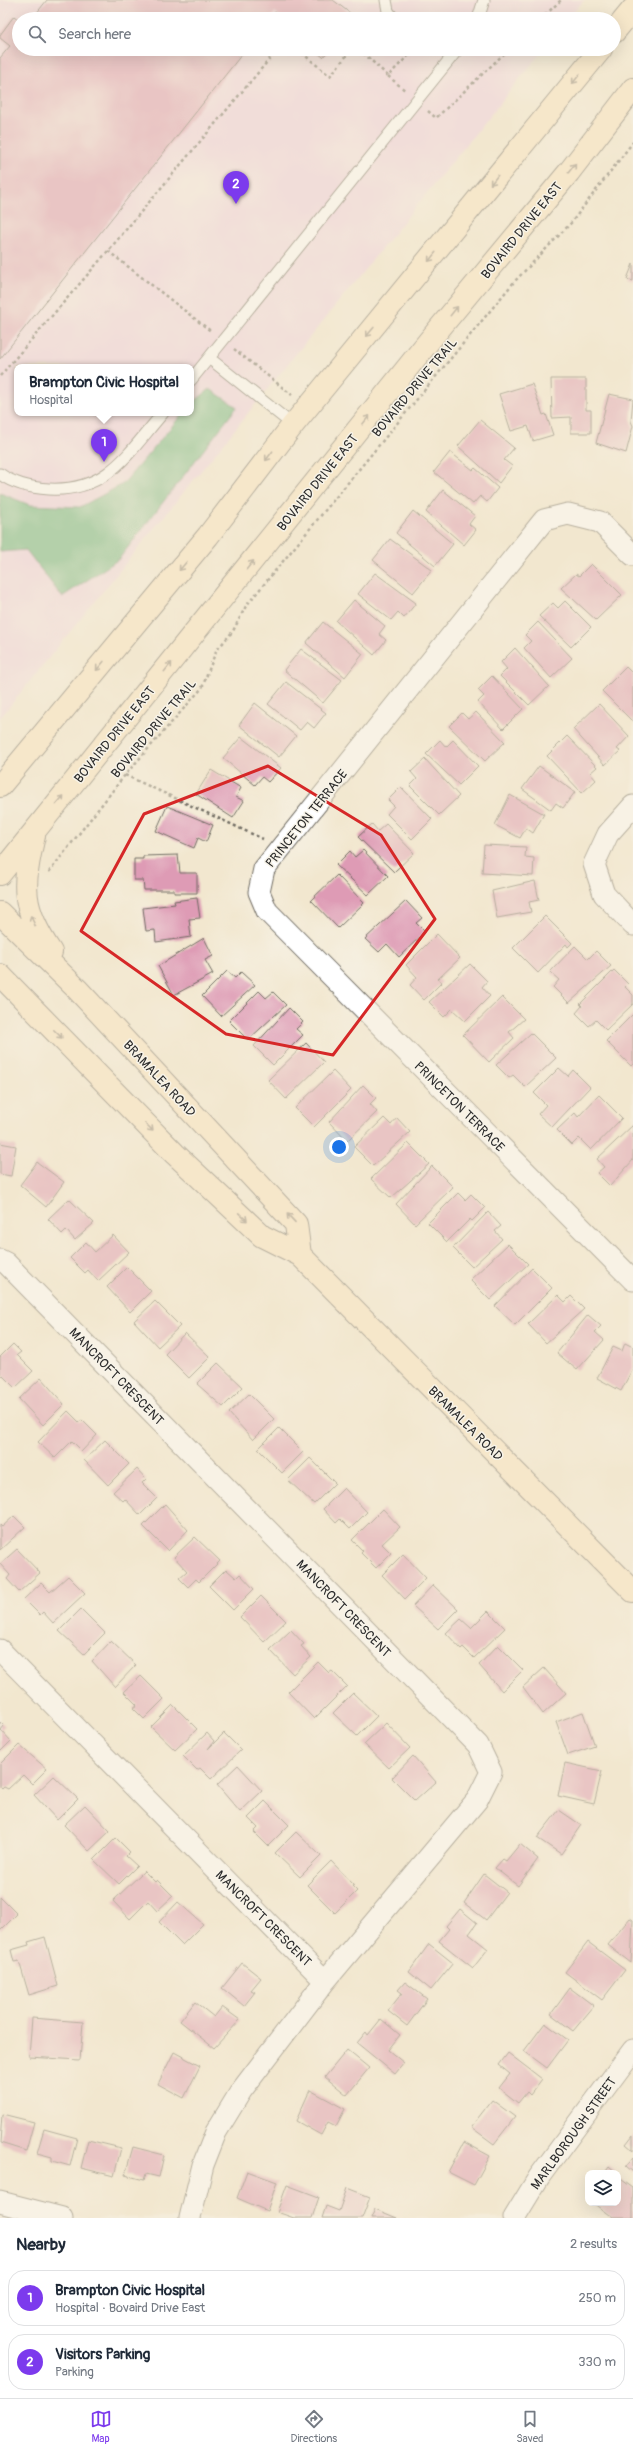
<!DOCTYPE html>
<meta charset="utf-8">
<style>
body{margin:0;font-family:Pangolin,sans-serif;background:#f2f2f3;color:#1f2937}
.controls{position:absolute;right:12px;bottom:12px;display:grid;overflow:hidden;border-radius:8px;box-shadow:0 4px 16px #0002}
.controls button{width:36px;height:36px;display:grid;place-items:center;padding:0;border:0;border-bottom:1px solid #e0e1e3;background:#fff;color:#1f2937;font:20px sans-serif}
.you{position:absolute;left:339px;top:1147px;width:14px;height:14px;margin:-10px;border:3px solid #fff;border-radius:50%;background:#1a73e8;box-shadow:0 0 0 6px #1a73e833}
.badge{display:grid;place-items:center;width:26px;height:26px;border-radius:50%;background:#7c3aed;color:#fff;font-size:13px;font-weight:700}
.pin{position:absolute;translate:-50% -33px;filter:drop-shadow(0 1px 2px #0008)}
.pin::after{content:'';position:absolute;top:21px;width:14px;height:12px;background:inherit;clip-path:polygon(0 0,100% 0,50% 100%)}
.popup{position:absolute;left:14px;top:364px;width:180px;height:52px;box-sizing:border-box;display:grid;place-content:center;border-radius:8px;background:#fff;filter:drop-shadow(0 1px 3px #0005);font-size:13px;white-space:nowrap;color:#747a83}
.popup b{font-size:15px;color:#1f2937}
.popup::after{content:'';position:absolute;left:50%;top:100%;margin-left:-8px;border:8px solid transparent;border-top-color:#fff}
.list{margin:0;padding:0;list-style:none}
h2{display:flex;justify-content:space-between;align-items:center;height:52px;margin:0;padding:0 16px;font-size:17px}
h2 small{font-size:13px;font-weight:400;color:#747a83}
.list li{display:grid;grid-template-columns:26px 1fr auto;gap:12px;align-items:center;box-sizing:border-box;height:56px;margin:0 8px 8px;padding:0 8px;border:1px solid #e0e1e3;border-radius:16px}
.list b{display:block;font-size:15px;white-space:nowrap}
.list p{margin:0;font-size:13px;white-space:nowrap;color:#747a83}
.list em{font-size:13px;font-style:normal;color:#747a83}
.icon{flex:none;width:22px;height:22px;fill:none;stroke:currentColor;stroke-width:2;stroke-linecap:round;stroke-linejoin:round}
.map{position:relative;flex:none;width:633px;height:2218px;overflow:hidden}
.search{position:absolute;background:#fff;box-shadow:0 4px 16px #0002;left:12px;right:12px;top:12px;height:44px;display:flex;align-items:center;gap:10px;box-sizing:border-box;padding:0 14px;border-radius:22px;color:#747a83;font-size:15px}
.sheet{height:180px;background:#fff}
nav{display:flex;justify-content:space-around;align-items:center;box-sizing:border-box;height:56px;border-top:1px solid #e0e1e3;background:#fff;font-size:11px;color:#747a83}
nav a{display:grid;justify-items:center;gap:2px}
nav .on{color:#7c3aed}
.map>svg:first-child{display:block}
.built{fill:#f0d0e4;fill-rule:evenodd}
.forest{fill:#69b47c;stroke:#4a7054}
.building{fill:#de9bb5}
.lines{fill:none;stroke-linecap:round;stroke-linejoin:round}
.lane-casing{stroke:#716d64;stroke-width:13}
.street-casing{stroke:#716d64;stroke-width:23}
.secondary-casing{stroke:#716d64;stroke-width:24}
.path{stroke:#716d64;stroke-width:2.5;stroke-dasharray:3 3;stroke-linecap:butt}
.lane{stroke:#fff;stroke-width:11}
.street{stroke:#fff;stroke-width:21}
.secondary{stroke:#fbe6c4;stroke-width:22}
.oneway{stroke:#938878}
.marked{fill:none;stroke:#d62828;stroke-width:3;stroke-linejoin:round}
.labels{text-anchor:middle;stroke-width:3;stroke-linejoin:round;paint-order:stroke}
.street-label{font-size:13px;fill:#2b2b2b;stroke:#f7f3e8}
</style>
<div class="map">
<svg width="633" height="2218" viewBox="0 0 633 2218">
<rect width="100%" height="100%" fill="#f7f3e8"/>
<filter id="ink" filterUnits="userSpaceOnUse"><feTurbulence type="fractalNoise" baseFrequency=".025" numOctaves="2"/><feDisplacementMap in="SourceGraphic" scale="8" xChannelSelector="R" yChannelSelector="G"/><feConvolveMatrix kernelMatrix="1 2 1 2 8 2 1 2 1" color-interpolation-filters="sRGB"/></filter>
<filter id="wash" filterUnits="userSpaceOnUse"><feTurbulence type="fractalNoise" baseFrequency=".012" numOctaves="4" result="noise"/><feDisplacementMap in="SourceGraphic" scale="16" xChannelSelector="R" yChannelSelector="G"/><feGaussianBlur stdDeviation="0.9" result="paint"/><feColorMatrix in="noise" values="0 0 0 0 0 0 0 0 0 0 0 0 0 0 0 0 0 1.4 0 .05"/><feComposite in="paint" operator="in"/></filter>
<g filter="url(#wash)">
<rect width="100%" height="100%" fill="#f2e7cf"/>
<!-- built -->
<path class="built" d="M 0,0 L 584,0 L 568,19 L 19,19 L 19,49 L 544,49 L 0,718 ZM 17,367 L 191,367 L 191,413 L 17,413 Z"/>
<!-- forest -->
<path class="forest" d="M 210,389 L 237,407 L 119,559 L 62,597 L 26,550 L 0,552 L 0,493 L 30,505 L 80,507 L 123,484 L 183,413 L 191,413 L 191,404 Z"/>
<g id="blocks">
<!-- building -->
<path class="building" d="M 47,0 L 333,0 L 355,17 L 283,19 L 275,12 L 270,19 L 32,19 Z
M 14,16 L 19,20 L 19,49 L 246,49 L 0,359 L 0,58 L 10,46 L 0,38 L 0,35 Z
M 313,49 L 330,49 L 323,57 Z
M 633,264 L 633,281 L 627,279 Z
M 551,379 L 586,379 L 586,410 L 591,410 L 591,433 L 571,433 L 571,417 L 552,418 Z
M 532,384 L 543,415 L 546,414 L 553,435 L 533,441 L 528,426 L 511,431 L 499,394 Z
M 609,394 L 633,399 L 631,421 L 633,426 L 626,453 L 596,443 Z
M 480,420 L 514,448 L 504,460 L 512,466 L 499,483 L 458,446 Z
M 450,452 L 473,470 L 475,468 L 498,488 L 487,502 L 480,496 L 473,504 L 434,472 Z
M 443,490 L 475,516 L 469,524 L 476,530 L 464,545 L 426,512 Z
M 413,511 L 453,544 L 435,566 L 396,533 Z
M 390,539 L 432,570 L 413,593 L 373,560 Z
M 591,564 L 622,595 L 596,620 L 561,588 L 576,574 L 579,576 Z
M 375,573 L 416,603 L 404,618 L 398,612 L 391,620 L 358,594 Z
M 354,600 L 385,626 L 379,634 L 386,640 L 374,655 L 336,621 Z
M 565,601 L 591,627 L 571,647 L 539,616 L 553,603 L 558,608 Z
M 323,622 L 363,654 L 345,677 L 306,643 Z
M 538,622 L 572,658 L 551,678 L 524,648 L 531,641 L 525,635 Z
M 515,648 L 549,686 L 529,705 L 500,676 L 507,669 L 501,662 Z
M 301,649 L 342,680 L 323,703 L 284,670 Z
M 626,667 L 633,674 L 633,722 L 602,691 Z
M 492,676 L 523,709 L 503,729 L 478,702 L 484,696 L 478,690 Z
M 286,682 L 326,713 L 314,728 L 307,722 L 300,730 L 268,704 Z
M 255,703 L 296,736 L 279,757 L 239,725 Z
M 599,704 L 629,736 L 617,749 L 620,751 L 605,765 L 573,729 Z
M 476,712 L 505,742 L 485,761 L 449,726 L 462,713 L 468,719 Z
M 567,736 L 597,767 L 590,773 L 596,780 L 582,793 L 547,756 Z
M 241,737 L 281,768 L 268,782 L 262,777 L 255,785 L 223,758 Z
M 440,740 L 446,747 L 453,740 L 478,766 L 459,785 L 426,754 Z
M 425,759 L 459,796 L 439,815 L 410,786 L 417,779 L 411,772 Z
M 539,766 L 575,792 L 563,808 L 556,803 L 551,810 L 522,789 Z
M 211,770 L 241,788 L 236,797 L 244,801 L 233,818 L 196,794 Z
M 401,787 L 432,819 L 412,839 L 387,814 L 394,806 L 388,800 Z
M 510,795 L 544,814 L 533,833 L 526,828 L 520,838 L 495,825 Z
M 167,806 L 213,825 L 206,842 L 198,838 L 194,848 L 156,831 Z
M 372,824 L 378,831 L 386,824 L 414,853 L 394,872 L 358,837 Z
M 484,845 L 526,847 L 525,857 L 534,858 L 533,876 L 482,873 Z
M 363,850 L 388,876 L 368,895 L 336,865 L 350,851 L 355,857 Z
M 178,855 L 180,873 L 197,873 L 197,893 L 174,893 L 174,890 L 144,890 L 143,880 L 134,880 L 134,859 L 143,859 L 143,856 Z
M 337,875 L 364,903 L 338,928 L 311,900 Z
M 535,881 L 539,900 L 529,902 L 531,912 L 497,918 L 492,891 Z
M 197,898 L 200,918 L 189,919 L 191,937 L 156,942 L 155,930 L 146,931 L 143,908 L 175,904 L 174,901 Z
M 406,901 L 422,918 L 416,923 L 425,932 L 399,957 L 387,944 L 379,952 L 365,939 Z
M 545,916 L 572,943 L 568,947 L 566,944 L 538,973 L 513,948 Z
M 437,934 L 460,958 L 438,979 L 442,982 L 424,1000 L 410,985 L 417,977 L 406,965 Z
M 204,938 L 213,956 L 205,960 L 213,974 L 174,995 L 158,966 Z
M 575,946 L 588,959 L 596,951 L 611,966 L 569,1003 L 553,987 L 559,980 L 550,972 Z
M 470,964 L 487,981 L 482,987 L 490,996 L 465,1021 L 452,1009 L 444,1017 L 429,1002 Z
M 614,970 L 628,984 L 625,987 L 633,995 L 633,1004 L 606,1030 L 596,1020 L 589,1026 L 576,1013 L 582,1006 L 580,1004 Z
M 227,971 L 235,978 L 241,972 L 255,985 L 221,1016 L 202,996 Z
M 259,991 L 266,998 L 273,992 L 286,1005 L 248,1040 L 229,1021 Z
M 502,997 L 524,1019 L 509,1032 L 514,1038 L 489,1062 L 463,1035 Z
M 289,1008 L 303,1022 L 296,1029 L 303,1035 L 273,1065 L 254,1046 Z
M 633,1014 L 633,1064 L 631,1066 L 606,1041 Z
M 531,1033 L 556,1058 L 525,1087 L 513,1075 L 509,1078 L 496,1065 Z
M 306,1043 L 324,1062 L 286,1099 L 268,1080 Z
M 559,1068 L 568,1076 L 573,1070 L 590,1087 L 552,1127 L 538,1114 L 546,1105 L 534,1093 Z
M 333,1071 L 351,1090 L 314,1127 L 295,1108 Z
M 363,1085 L 376,1098 L 370,1104 L 377,1112 L 347,1141 L 329,1122 Z
M 599,1095 L 622,1118 L 591,1150 L 579,1138 L 572,1145 L 557,1130 L 575,1113 L 578,1117 Z
M 384,1118 L 391,1125 L 397,1118 L 410,1132 L 373,1166 L 354,1147 Z
M 633,1125 L 633,1160 L 610,1186 L 597,1173 L 604,1167 L 597,1159 Z
M 0,1143 L 16,1146 L 11,1176 L 0,1174 Z
M 408,1143 L 429,1164 L 391,1198 L 371,1179 Z
M 37,1162 L 64,1182 L 46,1207 L 20,1185 Z
M 432,1166 L 453,1187 L 415,1224 L 396,1204 Z
M 458,1193 L 465,1200 L 471,1194 L 485,1208 L 472,1221 L 470,1219 L 447,1242 L 428,1223 Z
M 69,1199 L 94,1223 L 75,1240 L 66,1230 L 62,1234 L 48,1219 Z
M 488,1212 L 501,1226 L 495,1231 L 502,1239 L 472,1267 L 453,1248 Z
M 113,1235 L 129,1252 L 98,1281 L 88,1270 L 85,1273 L 70,1258 L 86,1242 L 95,1252 Z
M 508,1244 L 528,1264 L 490,1300 L 470,1280 Z
M 127,1267 L 151,1291 L 130,1312 L 107,1287 Z
M 532,1268 L 552,1288 L 515,1325 L 495,1306 Z
M 558,1295 L 565,1302 L 571,1296 L 584,1309 L 546,1343 L 528,1324 Z
M 155,1301 L 180,1326 L 158,1347 L 134,1321 Z
M 588,1315 L 601,1326 L 595,1332 L 604,1340 L 577,1370 L 557,1353 Z
M 185,1333 L 210,1357 L 189,1378 L 165,1354 Z
M 625,1343 L 633,1347 L 633,1368 L 621,1391 L 597,1378 L 613,1347 L 622,1351 Z
M 13,1344 L 21,1352 L 17,1355 L 33,1371 L 15,1388 L 0,1373 L 0,1357 Z
M 218,1363 L 243,1387 L 223,1407 L 197,1384 Z
M 41,1378 L 64,1404 L 43,1425 L 19,1399 Z
M 249,1394 L 274,1419 L 253,1440 L 229,1413 Z
M 68,1411 L 79,1422 L 82,1420 L 97,1435 L 82,1451 L 72,1441 L 55,1458 L 38,1442 Z
M 279,1428 L 303,1452 L 282,1473 L 258,1449 Z
M 105,1440 L 129,1464 L 108,1485 L 84,1460 Z
M 310,1458 L 335,1483 L 314,1504 L 288,1480 Z
M 137,1469 L 146,1479 L 142,1483 L 157,1498 L 140,1515 L 125,1499 L 123,1501 L 113,1492 Z
M 344,1488 L 367,1512 L 350,1529 L 340,1519 L 336,1523 L 323,1509 Z
M 165,1504 L 188,1530 L 168,1551 L 143,1526 Z
M 383,1509 L 400,1527 L 382,1544 L 391,1553 L 376,1568 L 361,1553 L 363,1551 L 352,1540 Z
M 14,1516 L 25,1527 L 0,1550 L 0,1525 L 2,1527 Z
M 195,1537 L 220,1561 L 199,1582 L 196,1579 L 188,1587 L 179,1578 L 187,1571 L 174,1557 Z
M 17,1549 L 40,1573 L 19,1592 L 7,1579 L 10,1575 L 0,1564 Z
M 403,1554 L 426,1578 L 405,1599 L 382,1575 Z
M 226,1569 L 236,1578 L 240,1574 L 254,1589 L 233,1610 L 209,1586 Z
M 68,1576 L 85,1593 L 53,1623 L 43,1612 L 40,1615 L 24,1599 L 41,1583 L 50,1592 Z
M 433,1585 L 458,1609 L 438,1629 L 413,1606 Z
M 261,1596 L 286,1621 L 264,1642 L 240,1617 Z
M 81,1609 L 105,1633 L 84,1654 L 59,1631 Z
M 488,1611 L 505,1628 L 474,1658 L 463,1647 L 461,1649 L 446,1633 L 461,1619 L 471,1628 Z
M 291,1630 L 304,1644 L 301,1646 L 311,1657 L 293,1674 L 270,1650 Z
M 111,1641 L 136,1665 L 115,1687 L 92,1661 Z
M 498,1645 L 523,1670 L 502,1691 L 479,1665 Z
M 318,1662 L 329,1673 L 332,1671 L 347,1686 L 314,1719 L 288,1692 Z
M 544,1668 L 566,1693 L 543,1714 L 523,1687 Z
M 141,1676 L 164,1699 L 144,1719 L 133,1708 L 137,1705 L 124,1692 Z
M 353,1693 L 377,1716 L 357,1736 L 333,1713 Z
M 173,1705 L 197,1729 L 175,1750 L 151,1727 Z
M 583,1712 L 595,1746 L 568,1755 L 556,1722 Z
M 0,1722 L 4,1726 L 1,1730 L 11,1741 L 0,1752 Z
M 386,1723 L 410,1748 L 389,1768 L 364,1744 Z
M 207,1733 L 214,1741 L 208,1749 L 224,1733 L 241,1750 L 211,1779 L 200,1768 L 197,1770 L 183,1756 Z
M 19,1745 L 47,1769 L 32,1784 L 23,1775 L 8,1789 L 4,1787 L 2,1789 L 0,1787 L 0,1764 Z
M 413,1756 L 436,1782 L 415,1801 L 392,1778 Z
M 565,1763 L 602,1771 L 594,1804 L 558,1796 Z
M 238,1765 L 262,1791 L 240,1812 L 217,1785 Z
M 54,1776 L 78,1799 L 57,1820 L 34,1795 Z
M 265,1801 L 289,1825 L 268,1846 L 254,1832 L 258,1828 L 248,1818 Z
M 85,1805 L 110,1831 L 89,1851 L 64,1825 Z
M 559,1810 L 581,1825 L 561,1854 L 537,1838 Z
M 296,1832 L 321,1856 L 300,1877 L 275,1853 Z
M 116,1838 L 130,1852 L 126,1856 L 137,1866 L 119,1884 L 94,1860 Z
M 520,1844 L 538,1859 L 518,1886 L 495,1868 L 503,1859 L 506,1861 Z
M 331,1861 L 354,1885 L 352,1886 L 357,1891 L 335,1913 L 307,1885 Z
M 144,1871 L 155,1882 L 157,1880 L 173,1896 L 157,1911 L 148,1901 L 130,1919 L 113,1901 Z
M 484,1874 L 507,1892 L 486,1920 L 464,1903 Z
M 0,1897 L 17,1914 L 0,1931 Z
M 178,1902 L 203,1924 L 182,1945 L 159,1922 Z
M 460,1909 L 477,1923 L 469,1934 L 488,1949 L 473,1968 L 439,1941 L 449,1929 L 446,1926 Z
M 630,1918 L 633,1920 L 631,1963 L 608,1945 Z
M 45,1937 L 58,1986 L 29,1995 L 19,1961 L 14,1962 L 11,1950 L 29,1945 L 28,1942 Z
M 588,1942 L 625,1970 L 602,2000 L 565,1972 Z
M 429,1944 L 453,1963 L 431,1990 L 409,1972 Z
M 242,1963 L 261,1978 L 251,1990 L 255,1992 L 244,2006 L 222,1988 Z
M 405,1982 L 427,1999 L 407,2026 L 388,2011 L 402,1993 L 398,1990 Z
M 570,1988 L 594,2006 L 573,2031 L 551,2014 Z
M 195,2002 L 214,2017 L 222,2007 L 240,2020 L 214,2048 L 180,2021 Z
M 32,2018 L 83,2022 L 80,2060 L 29,2057 Z
M 381,2019 L 400,2035 L 388,2050 L 404,2063 L 395,2074 L 357,2043 L 366,2032 L 368,2035 Z
M 545,2023 L 568,2040 L 547,2068 L 524,2051 Z
M 347,2050 L 369,2068 L 347,2095 L 325,2077 Z
M 174,2052 L 200,2066 L 184,2098 L 158,2084 Z
M 508,2053 L 542,2079 L 530,2095 L 527,2092 L 518,2103 L 499,2088 L 510,2074 L 499,2065 Z
M 310,2090 L 345,2109 L 336,2126 L 328,2122 L 321,2135 L 296,2121 Z
M 492,2100 L 515,2117 L 494,2144 L 471,2127 Z
M 2,2114 L 34,2122 L 26,2151 L 0,2143 Z
M 44,2129 L 77,2138 L 70,2166 L 52,2161 L 52,2157 L 37,2153 Z
M 633,2135 L 633,2150 L 626,2144 Z
M 88,2140 L 121,2148 L 114,2176 L 81,2168 Z
M 464,2142 L 490,2156 L 474,2185 L 448,2172 Z
M 133,2147 L 164,2155 L 159,2177 L 146,2174 L 144,2180 L 125,2175 Z
M 633,2157 L 633,2172 L 626,2166 Z
M 609,2166 L 617,2173 L 604,2173 Z
M 247,2171 L 277,2182 L 267,2211 L 237,2198 Z
M 618,2177 L 633,2188 L 633,2218 L 613,2218 L 593,2203 L 618,2203 Z
M 287,2185 L 319,2197 L 312,2218 L 294,2218 L 277,2212 Z
M 347,2188 L 370,2197 L 362,2218 L 322,2218 L 326,2206 L 339,2211 Z
M 375,2209 L 397,2218 L 371,2218 Z"/>
</g>
</g>
<g filter="url(#ink)">
<use href="#blocks" fill-opacity="0" stroke="#716d64" stroke-width="1"/>
<g class="lines">
<!-- lane casing -->
<g class="lane-casing">
<path id="lane" d="M 386,0 L 388,11 L 394,19
M 478,19 L 484,0
M 209,358 L 293,425
M 191,380 L 458,49
M 0,474 C 14,484 32,488 49,489 C 108,492 128,453 163,413"/>
</g>
<!-- street casing -->
<g class="street-casing">
<path id="street" d="M 633,555 L 600,522 L 568,514 L 544,520 L 264,869 L 259,892 L 267,911 L 633,1280
M 633,806 L 608,834 L 594,864 L 604,894 L 633,925
M 0,1260 L 6,1263 L 478,1745 L 491,1772 L 477,1800 L 325,1981 L 241,2091 L 216,2132 L 203,2165 L 190,2218
M 0,1650 L 325,1981
M 0,2202 L 62,2218
M 514,2218 L 539,2177 L 633,2050"/>
</g>
<!-- secondary casing -->
<g class="secondary-casing">
<path id="secondary" d="M 614,32 L 633,9
M 0,786 L 208,536 L 293,425 L 601,49
M 34,836 C 22,886 21,908 51,952
M 0,874 L 429,341 L 569,172 L 633,89
M 0,913 L 77,989 L 296,1224 L 300,1255
M 0,975 L 175,1154 L 262,1236 L 300,1255 L 633,1591"/>
</g>
<!-- path -->
<path class="path" d="M 541,19 L 561,0
M 297,49 L 330,76 L 352,49
M 359,49 L 388,76 L 415,49
M 388,76 L 406,91
M 428,111 L 436,118 L 509,49
M 108,251 L 212,332
M 234,349 L 292,395
M 0,376 L 108,251 L 278,49
M 125,775 L 263,839
M 49,872 L 125,775 L 202,688 L 216,651 L 233,631 L 246,606 L 514,282 L 571,223 L 633,142"/>
<!-- lane -->
<use href="#lane" class="lane"/>
<!-- street -->
<use href="#street" class="street"/>
<!-- secondary -->
<use href="#secondary" class="secondary"/>
</g>
<!-- one-way arrows -->
<defs><path id="oneway-shaft" d="M-6 0H5M1.5-3L5.5 0L1.5 3" fill="none" stroke-width="1.6" stroke-linecap="round" stroke-linejoin="round"/></defs>
<g class="oneway">
<use href="#oneway-shaft" transform="translate(576 79) rotate(129)"/>
<use href="#oneway-shaft" transform="translate(572 168) rotate(-52)"/>
<use href="#oneway-shaft" transform="translate(494 180) rotate(129)"/>
<use href="#oneway-shaft" transform="translate(432 257) rotate(129)"/>
<use href="#oneway-shaft" transform="translate(454 311) rotate(-51)"/>
<use href="#oneway-shaft" transform="translate(370 332) rotate(130)"/>
<use href="#oneway-shaft" transform="translate(366 420) rotate(-51)"/>
<use href="#oneway-shaft" transform="translate(269 456) rotate(127)"/>
<use href="#oneway-shaft" transform="translate(250 565) rotate(-51)"/>
<use href="#oneway-shaft" transform="translate(183 566) rotate(130)"/>
<use href="#oneway-shaft" transform="translate(100 666) rotate(130)"/>
<use href="#oneway-shaft" transform="translate(168 667) rotate(-51)"/>
<use href="#oneway-shaft" transform="translate(60 800) rotate(-50)"/>
<use href="#oneway-shaft" transform="translate(33 921) rotate(-115)"/>
<use href="#oneway-shaft" transform="translate(58 1034) rotate(45)"/>
<use href="#oneway-shaft" transform="translate(149 1127) rotate(45)"/>
<use href="#oneway-shaft" transform="translate(243 1217) rotate(43)"/>
<use href="#oneway-shaft" transform="translate(291 1218) rotate(-133)"/>
</g>
</g>
<!-- marked area -->
<path d="M0 0H633V2218H0ZM 268,766 L 381,835 L 435,919 L 333,1055 L 226,1034 L 81,931 L 144,814 Z" fill="#f2e7cf" fill-opacity=".55" fill-rule="evenodd"/>
<path class="marked" d="M 268,766 L 381,835 L 435,919 L 333,1055 L 226,1034 L 81,931 L 144,814 Z"/>
<g class="labels">
<!-- street labels -->
<g class="street-label">
<text transform="translate(521 230) rotate(-51)" y="5">BOVAIRD DRIVE EAST</text>
<text transform="translate(414 387) rotate(-50)" y="5">BOVAIRD DRIVE TRAIL</text>
<text transform="translate(317 482) rotate(-51)" y="5">BOVAIRD DRIVE EAST</text>
<text transform="translate(153 728) rotate(-50)" y="5">BOVAIRD DRIVE TRAIL</text>
<text transform="translate(114 734) rotate(-51)" y="5">BOVAIRD DRIVE EAST</text>
<text transform="translate(306 818) rotate(-51)" y="5">PRINCETON TERRACE</text>
<text transform="translate(160 1078) rotate(47)" y="5">BRAMALEA ROAD</text>
<text transform="translate(460 1106) rotate(45)" y="5">PRINCETON TERRACE</text>
<text transform="translate(117 1376) rotate(46)" y="5">MANCROFT CRESCENT</text>
<text transform="translate(466 1423) rotate(45)" y="5">BRAMALEA ROAD</text>
<text transform="translate(344 1608) rotate(46)" y="5">MANCROFT CRESCENT</text>
<text transform="translate(264 1918) rotate(45)" y="5">MANCROFT CRESCENT</text>
<text transform="translate(573 2133) rotate(-54)" y="5">MARLBOROUGH STREET</text>
</g>
</g>
</svg>
<div class="controls">
<button><svg class="icon" aria-label="layers" viewBox="0 0 24 24"><path d="M12 4l9 5-9 5-9-5zM3 14l9 5 9-5"/></svg></button>
</div>
<div class="you"></div>
<div class="pin badge" style="left:104px;top:462px">1</div>
<div class="popup"><b>Brampton Civic Hospital</b>Hospital</div>
<div class="pin badge" style="left:236px;top:204px">2</div>
<div class="search"><svg class="icon" aria-label="search" viewBox="0 0 24 24"><circle cx="10" cy="10" r="6"/><path d="M15 15l6 6"/></svg>Search here</div>
</div>
<section class="sheet">
<h2>Nearby<small>2 results</small></h2>
<ul class="list">
<li><span class="badge">1</span><div><b>Brampton Civic Hospital</b><p>Hospital · Bovaird Drive East</p></div><em>250 m</em></li>
<li><span class="badge">2</span><div><b>Visitors Parking</b><p>Parking</p></div><em>330 m</em></li>
</ul>
</section>
<nav>
<a class="on"><svg class="icon" aria-label="map" viewBox="0 0 24 24"><path d="M3 6l6-2 6 2 6-2v14l-6 2-6-2-6 2zM9 4v14M15 6v14"/></svg>Map</a>
<a><svg class="icon" aria-label="directions" viewBox="0 0 24 24"><path d="M12 3l9 9-9 9-9-9zM9 14v-3h6M13 9l2 2-2 2"/></svg>Directions</a>
<a><svg class="icon" aria-label="saved" viewBox="0 0 24 24"><path d="M7 4h10v16l-5-4-5 4z"/></svg>Saved</a>
</nav>
